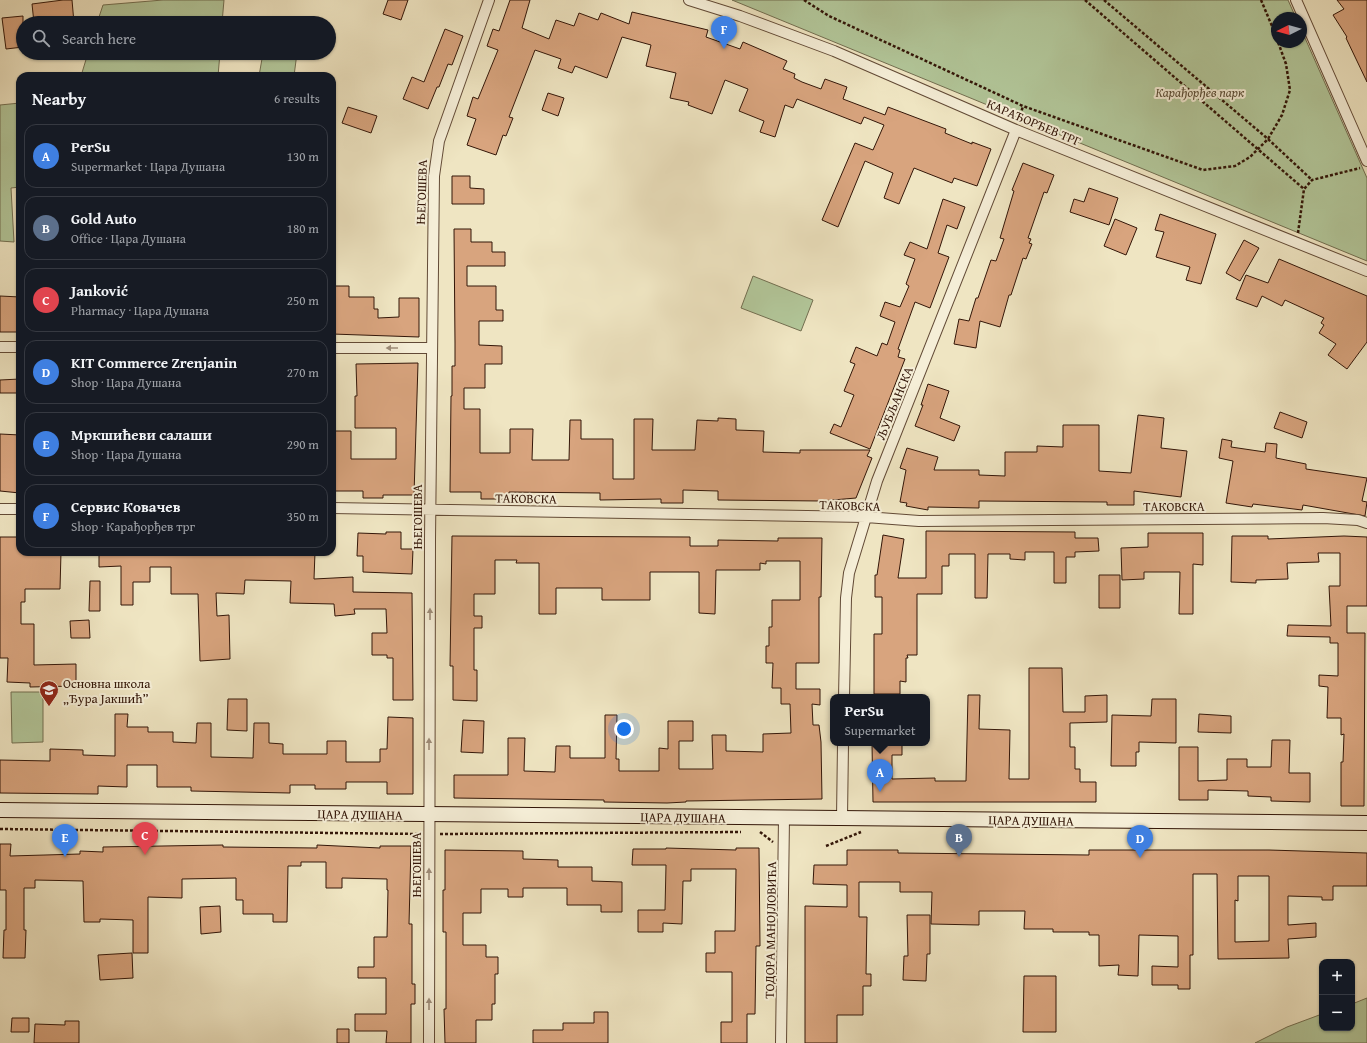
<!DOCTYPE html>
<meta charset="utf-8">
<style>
body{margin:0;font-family:"Gentium Book Plus",serif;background:#20242c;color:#f1f3f6}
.controls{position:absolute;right:12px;bottom:12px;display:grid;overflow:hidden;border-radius:8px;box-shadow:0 1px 3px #0004}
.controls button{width:36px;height:36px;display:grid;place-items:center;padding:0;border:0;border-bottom:1px solid #363941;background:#171b24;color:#f1f3f6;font:20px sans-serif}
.compass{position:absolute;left:1271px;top:12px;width:36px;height:36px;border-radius:50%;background:#171b24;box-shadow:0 1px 3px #0004;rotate:264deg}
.you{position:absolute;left:624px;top:729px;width:14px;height:14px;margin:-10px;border:3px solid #fff;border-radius:50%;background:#1a73e8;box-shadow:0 0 0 6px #1a73e833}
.badge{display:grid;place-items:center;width:26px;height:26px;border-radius:50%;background:#ea580c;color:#fff;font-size:13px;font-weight:700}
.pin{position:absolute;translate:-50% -33px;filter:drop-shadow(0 1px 2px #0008)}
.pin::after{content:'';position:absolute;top:21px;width:14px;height:12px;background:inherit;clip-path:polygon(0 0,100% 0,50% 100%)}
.popup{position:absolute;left:830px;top:694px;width:100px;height:52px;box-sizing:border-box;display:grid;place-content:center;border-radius:8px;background:#171b24;filter:drop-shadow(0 1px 3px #0005);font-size:13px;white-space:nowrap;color:#9ea1a6}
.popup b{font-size:15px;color:#f1f3f6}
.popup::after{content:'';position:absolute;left:50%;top:100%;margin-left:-8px;border:8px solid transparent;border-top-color:#171b24}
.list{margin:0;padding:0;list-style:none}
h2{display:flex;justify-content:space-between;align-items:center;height:52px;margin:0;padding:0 16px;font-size:17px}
h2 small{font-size:13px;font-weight:400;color:#9ea1a6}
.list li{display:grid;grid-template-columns:26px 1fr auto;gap:12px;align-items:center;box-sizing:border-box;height:64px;margin:0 8px 8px;padding:0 8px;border:1px solid #363941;border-radius:12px}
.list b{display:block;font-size:15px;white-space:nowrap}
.list p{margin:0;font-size:13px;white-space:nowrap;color:#9ea1a6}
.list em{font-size:13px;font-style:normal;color:#9ea1a6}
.icon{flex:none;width:22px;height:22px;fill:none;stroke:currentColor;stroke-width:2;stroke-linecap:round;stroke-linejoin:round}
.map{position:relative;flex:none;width:1367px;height:1043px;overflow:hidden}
.search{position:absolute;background:#171b24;box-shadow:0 1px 3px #0004;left:16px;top:16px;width:320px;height:44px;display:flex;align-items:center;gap:10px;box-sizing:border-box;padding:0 14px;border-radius:22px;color:#9ea1a6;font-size:15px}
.panel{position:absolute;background:#171b24;box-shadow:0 1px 3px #0004;left:16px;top:72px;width:320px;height:484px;border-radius:12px}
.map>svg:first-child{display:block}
.green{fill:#b2c699;stroke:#726e50}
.building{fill:#d8a47e;stroke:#331608;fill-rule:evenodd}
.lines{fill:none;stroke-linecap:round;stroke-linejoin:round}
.street-casing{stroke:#624a36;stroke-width:12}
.secondary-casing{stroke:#331608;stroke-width:16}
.path{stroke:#331608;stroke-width:2.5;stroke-dasharray:3 2;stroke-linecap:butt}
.street{stroke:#f5eed7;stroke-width:10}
.secondary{stroke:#f5eed7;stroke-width:14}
.oneway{fill:#9e8d7a}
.labels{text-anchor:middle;stroke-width:4;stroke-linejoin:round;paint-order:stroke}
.park-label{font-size:13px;font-style:italic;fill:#594b34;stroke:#f5eed7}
.street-label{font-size:13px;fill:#331608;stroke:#f5eed7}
.poi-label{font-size:13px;fill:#331608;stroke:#f5eed7;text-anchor:start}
</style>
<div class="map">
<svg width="1367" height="1043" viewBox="0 0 1367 1043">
<rect width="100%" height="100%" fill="#efe5c2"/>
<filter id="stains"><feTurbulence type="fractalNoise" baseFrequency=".005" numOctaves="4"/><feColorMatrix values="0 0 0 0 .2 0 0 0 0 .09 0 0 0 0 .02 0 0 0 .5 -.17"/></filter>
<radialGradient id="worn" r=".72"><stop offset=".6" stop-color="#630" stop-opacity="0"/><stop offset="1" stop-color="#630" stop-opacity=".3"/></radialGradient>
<!-- green -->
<path class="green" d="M 163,0 L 224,0 L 222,23 L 97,23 L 103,5 Z
M 732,0 L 1288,0 L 1296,18 L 1277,18 L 1277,42 L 1301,42 L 1301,29 L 1367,178 L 1367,261 Z
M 88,53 L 220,53 L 218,76 L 81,76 Z
M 263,53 L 297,53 L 294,76 L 259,76 Z
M 20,103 L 20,187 L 11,188 L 14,242 L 0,241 L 0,105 Z
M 753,276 L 813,300 L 801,331 L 741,308 Z
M 11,692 L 43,692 L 43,742 L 12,743 Z
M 1367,998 L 1367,1043 L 1255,1043 L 1287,1027 L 1322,1014 L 1322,1028 L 1352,1028 L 1352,1004 Z"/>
<!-- building -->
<path class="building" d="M 63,0 L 72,0 L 74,23 L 34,23 L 32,4 Z
M 388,0 L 408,0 L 401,20 L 383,14 Z
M 510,0 L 530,0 L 522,28 L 549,39 L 556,20 L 574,26 L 579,13 L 598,20 L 601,13 L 629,24 L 632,12 L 708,30 L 706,37 L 740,49 L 743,42 L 787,61 L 783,69 L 795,74 L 794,78 L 802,82 L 821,89 L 825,79 L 847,87 L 843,99 L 885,115 L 888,107 L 946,129 L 945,133 L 972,144 L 972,142 L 991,149 L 977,186 L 954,178 L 952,183 L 914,168 L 899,204 L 884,198 L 893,173 L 865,161 L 838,227 L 822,220 L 855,143 L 873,150 L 884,125 L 864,117 L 861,124 L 797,99 L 793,108 L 785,105 L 775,137 L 760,132 L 764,121 L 739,111 L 748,89 L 725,80 L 712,114 L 688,105 L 689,102 L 670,98 L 676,73 L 646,66 L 651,45 L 622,37 L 607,78 L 575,66 L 572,73 L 558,68 L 561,59 L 535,50 L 509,117 L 513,118 L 506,136 L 503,135 L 496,155 L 467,145 L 476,119 L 467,116 L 473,97 L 478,99 L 498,50 L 487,46 L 493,29 L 499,31 Z
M 1337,0 L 1367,0 L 1367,82 L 1346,38 L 1347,37 L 1333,15 L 1344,9 Z
M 23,16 L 23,47 L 6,49 L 2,18 Z
M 445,29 L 463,36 L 452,65 L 448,64 L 439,87 L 437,87 L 428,109 L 403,99 L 412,77 L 424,82 Z
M 548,93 L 564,98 L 558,116 L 542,110 Z
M 348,107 L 377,116 L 371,133 L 342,123 Z
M 1023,163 L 1054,175 L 1047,193 L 1044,192 L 1028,238 L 1031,239 L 1029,243 L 1032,244 L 1026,259 L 1023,258 L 1011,295 L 1009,295 L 1000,327 L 980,321 L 976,348 L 954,344 L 959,319 L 969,321 L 976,298 L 978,298 L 991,260 L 996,261 L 1004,239 L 1000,238 L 1014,191 L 1012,190 Z
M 452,176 L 470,176 L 470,188 L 484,189 L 484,204 L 452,204 Z
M 1089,188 L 1118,198 L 1109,225 L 1070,212 L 1074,199 L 1084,202 Z
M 943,199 L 965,207 L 957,229 L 947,225 L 938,253 L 949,257 L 930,308 L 915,302 L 898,349 L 900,350 L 898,357 L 905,359 L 870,449 L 830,433 L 834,424 L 841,427 L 854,395 L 844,391 L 855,364 L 850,362 L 856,347 L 877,356 L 882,343 L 887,345 L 895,322 L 880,316 L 885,302 L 900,307 L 909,286 L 906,284 L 915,259 L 904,255 L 910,242 L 927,249 Z
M 1160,214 L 1216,234 L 1201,284 L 1186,280 L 1190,267 L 1156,257 L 1164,232 L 1155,230 Z
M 1115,219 L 1137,228 L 1126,255 L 1104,246 Z
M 454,229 L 471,229 L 471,242 L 492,242 L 492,252 L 505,252 L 505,266 L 467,266 L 467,286 L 496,286 L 496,310 L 503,310 L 503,321 L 479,321 L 479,345 L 502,346 L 502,364 L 485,364 L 485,388 L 464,388 L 464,409 L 480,409 L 480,453 L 510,453 L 510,429 L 533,429 L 532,460 L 569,460 L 570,420 L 581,420 L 581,439 L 613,439 L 613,479 L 634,479 L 634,419 L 653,419 L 652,450 L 695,450 L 697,420 L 718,421 L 718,418 L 736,419 L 736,430 L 764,431 L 763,452 L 800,453 L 800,450 L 870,450 L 867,456 L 872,458 L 856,498 L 821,501 L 718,500 L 718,491 L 683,490 L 683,503 L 661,503 L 661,499 L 600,500 L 600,493 L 509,492 L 508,499 L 481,499 L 481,492 L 450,492 L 451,396 L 452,396 L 452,366 L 455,366 L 455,343 Z
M 1244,240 L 1259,248 L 1240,281 L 1226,273 Z
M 1279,259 L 1367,296 L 1367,342 L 1347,369 L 1328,355 L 1336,344 L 1319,333 L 1324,325 L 1321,323 L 1324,318 L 1285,300 L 1282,306 L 1262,296 L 1257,307 L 1236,299 L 1246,275 L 1268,283 Z
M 332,286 L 349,286 L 349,297 L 374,297 L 374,309 L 378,309 L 378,318 L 399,317 L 399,298 L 419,298 L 419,337 L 332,334 Z
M 0,296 L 20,297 L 20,332 L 0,332 Z
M 418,363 L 414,495 L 383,495 L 383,498 L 363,498 L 363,491 L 332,491 L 332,431 L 351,431 L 351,459 L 396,459 L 396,428 L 355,428 L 355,396 L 357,396 L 356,364 Z
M 20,379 L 20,393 L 0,393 L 0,380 Z
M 928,384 L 949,391 L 940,418 L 960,426 L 954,441 L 915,426 L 923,405 L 921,405 Z
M 1280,412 L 1307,422 L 1302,438 L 1274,428 Z
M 1138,415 L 1164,418 L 1161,448 L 1187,451 L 1181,497 L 1134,491 L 1134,505 L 1107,505 L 1107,502 L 979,501 L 979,508 L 928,507 L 928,510 L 906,506 L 907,503 L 900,502 L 906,470 L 900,468 L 907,448 L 938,457 L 934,470 L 979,470 L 979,475 L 1005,476 L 1005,452 L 1037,452 L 1037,446 L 1063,447 L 1063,425 L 1099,425 L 1099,471 L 1131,473 Z
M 0,434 L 20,435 L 20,493 L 0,491 Z
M 1222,439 L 1232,441 L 1231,447 L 1265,452 L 1266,443 L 1277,444 L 1276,458 L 1306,464 L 1306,469 L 1367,478 L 1362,501 L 1367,502 L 1365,516 L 1303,505 L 1302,510 L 1253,504 L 1252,507 L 1226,503 L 1233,461 L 1219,458 Z
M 926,531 L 1075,532 L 1075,538 L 1098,538 L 1099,551 L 1075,552 L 1075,557 L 1066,557 L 1066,583 L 1054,583 L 1054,552 L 1025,552 L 1025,560 L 1010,559 L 1010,554 L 988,554 L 987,598 L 975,598 L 975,554 L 949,554 L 949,566 L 942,566 L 942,594 L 917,594 L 917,655 L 907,655 L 908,658 L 906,658 L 906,682 L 900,681 L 900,694 L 874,694 L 874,634 L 882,634 L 882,597 L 875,597 L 875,575 L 877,575 L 883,535 L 904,539 L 898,578 L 926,578 Z
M 386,532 L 401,532 L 401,549 L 413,549 L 412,574 L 363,572 L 363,556 L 357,556 L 358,533 L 386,534 Z
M 1148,533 L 1203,533 L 1203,565 L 1193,564 L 1193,614 L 1179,614 L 1180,572 L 1144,572 L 1144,579 L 1122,580 L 1121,548 L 1148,547 Z
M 452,536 L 690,537 L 690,546 L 718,546 L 718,540 L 778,541 L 778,538 L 822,538 L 821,597 L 819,597 L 819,663 L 796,663 L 796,689 L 820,689 L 820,705 L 812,704 L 813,725 L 819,725 L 821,742 L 822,799 L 686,801 L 686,802 L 667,803 L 604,802 L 604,800 L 454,798 L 454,775 L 508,775 L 508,738 L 525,738 L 524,771 L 555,772 L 556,746 L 570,746 L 570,758 L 605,758 L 605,715 L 617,715 L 616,759 L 619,759 L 619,771 L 659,771 L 659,748 L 668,749 L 668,721 L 693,721 L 693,741 L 679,741 L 679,769 L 713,769 L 712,735 L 726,735 L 726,751 L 763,752 L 763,734 L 791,733 L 790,704 L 781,704 L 781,688 L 772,688 L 773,663 L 766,663 L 766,646 L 769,646 L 769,627 L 772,627 L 772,600 L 800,600 L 800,561 L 766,561 L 766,564 L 760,563 L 760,570 L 716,570 L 715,614 L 699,613 L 699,572 L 650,572 L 650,600 L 602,600 L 602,588 L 556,588 L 556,614 L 539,614 L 539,563 L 516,563 L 517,560 L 495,560 L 495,594 L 474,594 L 474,616 L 482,616 L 482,628 L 474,628 L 474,670 L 477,670 L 477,701 L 453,700 L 453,666 L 450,666 Z
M 1232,536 L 1268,536 L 1268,539 L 1344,536 L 1367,537 L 1367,606 L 1347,606 L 1347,633 L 1365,633 L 1364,806 L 1341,806 L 1341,762 L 1343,762 L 1344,734 L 1341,735 L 1341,718 L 1327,718 L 1328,687 L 1319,686 L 1319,675 L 1338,676 L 1338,643 L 1330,643 L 1330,637 L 1287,636 L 1288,625 L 1331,626 L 1329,586 L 1340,586 L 1340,553 L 1318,553 L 1319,562 L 1287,563 L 1288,579 L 1256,580 L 1256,583 L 1231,582 Z
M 0,537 L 20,537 L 20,552 L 61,552 L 60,589 L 25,589 L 25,602 L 21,602 L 21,624 L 34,624 L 34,665 L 76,664 L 76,686 L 30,687 L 30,683 L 7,682 L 8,658 L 0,658 Z
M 99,552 L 315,552 L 314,579 L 353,577 L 353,592 L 412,593 L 413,700 L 393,700 L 393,658 L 387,658 L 387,655 L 372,655 L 372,633 L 387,633 L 386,609 L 354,609 L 355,614 L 335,616 L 334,604 L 290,603 L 291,581 L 245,580 L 244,594 L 216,593 L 217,616 L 229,615 L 230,659 L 200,661 L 198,594 L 171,594 L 171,567 L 150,567 L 150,582 L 133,582 L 133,605 L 121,605 L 121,566 L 99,567 Z
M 1099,575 L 1120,575 L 1120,608 L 1099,608 Z
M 90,581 L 100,581 L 100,611 L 89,611 Z
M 89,620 L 90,638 L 71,638 L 70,621 Z
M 1029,668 L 1062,668 L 1063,712 L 1085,712 L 1085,696 L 1107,695 L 1107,722 L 1070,723 L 1070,747 L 1075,747 L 1075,769 L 1080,769 L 1080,782 L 1096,782 L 1096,802 L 873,802 L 872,743 L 902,743 L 902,755 L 892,755 L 892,779 L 935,778 L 935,781 L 966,781 L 968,695 L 980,695 L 979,729 L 1010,730 L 1009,779 L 1029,779 Z
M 228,699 L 247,699 L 247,731 L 227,730 Z
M 1152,699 L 1176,699 L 1176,743 L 1139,742 L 1139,752 L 1136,752 L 1136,766 L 1111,766 L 1112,715 L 1151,716 Z
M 115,714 L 128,714 L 127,727 L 148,727 L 148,732 L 173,732 L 173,742 L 196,743 L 197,723 L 211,723 L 211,757 L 253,758 L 254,723 L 269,723 L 269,743 L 283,744 L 283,754 L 327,754 L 327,741 L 346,741 L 346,762 L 380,762 L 380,749 L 387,749 L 388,717 L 413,718 L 413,794 L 387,794 L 387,782 L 346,782 L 346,789 L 315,789 L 315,785 L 290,785 L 290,793 L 191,791 L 191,787 L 157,787 L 157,765 L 127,765 L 127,787 L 98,786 L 98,794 L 0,793 L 0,760 L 50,761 L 50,749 L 83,750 L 83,755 L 115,756 Z
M 1199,714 L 1231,716 L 1231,733 L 1198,732 Z
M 463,720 L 484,721 L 483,753 L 461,752 Z
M 1272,740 L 1290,740 L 1289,773 L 1310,773 L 1310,802 L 1271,801 L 1271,797 L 1248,796 L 1248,791 L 1208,790 L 1208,800 L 1179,800 L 1179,747 L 1198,747 L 1198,781 L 1227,780 L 1227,759 L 1247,759 L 1247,767 L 1271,767 Z
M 0,844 L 11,844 L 10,856 L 80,854 L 80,851 L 103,852 L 103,847 L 223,845 L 223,847 L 317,848 L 317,845 L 380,848 L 380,846 L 411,846 L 409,924 L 412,924 L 412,984 L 415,984 L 415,1004 L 411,1004 L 411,1043 L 386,1043 L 387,1031 L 355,1031 L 355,1014 L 386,1014 L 386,978 L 358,978 L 358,967 L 374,967 L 374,937 L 387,937 L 388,890 L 387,890 L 387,879 L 342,878 L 342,888 L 326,888 L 326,862 L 301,862 L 301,866 L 288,866 L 287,922 L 273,922 L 273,914 L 243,914 L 243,900 L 236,900 L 236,878 L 182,879 L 182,898 L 148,897 L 148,953 L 133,953 L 133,920 L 100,919 L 100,922 L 84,922 L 83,881 L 35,880 L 35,888 L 24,888 L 24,930 L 26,930 L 25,958 L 3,958 L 4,930 L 6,930 L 6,890 L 0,890 Z
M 666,848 L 736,850 L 736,848 L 759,848 L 760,946 L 756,946 L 755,1014 L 747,1014 L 747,1043 L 721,1043 L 721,1022 L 732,1022 L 732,972 L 706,972 L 706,953 L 715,953 L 715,931 L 735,931 L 736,869 L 691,869 L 691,881 L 683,881 L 682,924 L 663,923 L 663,932 L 638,932 L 638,910 L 665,910 L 666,865 L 632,865 L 633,849 L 666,849 Z
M 445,850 L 523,851 L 523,859 L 558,860 L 558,867 L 592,867 L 592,881 L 622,882 L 622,912 L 601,912 L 601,905 L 567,905 L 567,888 L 523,888 L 523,897 L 508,897 L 508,889 L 481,889 L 481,913 L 463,913 L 463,945 L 486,945 L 486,957 L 498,957 L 498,974 L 495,974 L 495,1004 L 492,1004 L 492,1020 L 476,1020 L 476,1043 L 445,1043 L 444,1009 L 446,1009 L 446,932 L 443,932 L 443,890 L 445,890 Z
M 847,850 L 898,850 L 898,853 L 1089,855 L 1089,850 L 1269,850 L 1367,853 L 1367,886 L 1333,886 L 1333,900 L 1322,900 L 1322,897 L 1288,896 L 1288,925 L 1316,923 L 1316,937 L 1288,939 L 1289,958 L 1218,959 L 1217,874 L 1193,874 L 1193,955 L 1190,955 L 1190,989 L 1178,989 L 1178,985 L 1152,985 L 1152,966 L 1178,967 L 1178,936 L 1139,935 L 1138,976 L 1118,975 L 1119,965 L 1099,966 L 1099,935 L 1089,935 L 1089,932 L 1053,932 L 1053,929 L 1024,929 L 1025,911 L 979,911 L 979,925 L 931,924 L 932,892 L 900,892 L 900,882 L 859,882 L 859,917 L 867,917 L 866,974 L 871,974 L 871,986 L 863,986 L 863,1015 L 837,1015 L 837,1043 L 805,1043 L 805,906 L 847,907 L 847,885 L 813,884 L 814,865 L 847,865 ZM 1238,876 L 1269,876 L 1269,941 L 1235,942 L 1235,900 L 1238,901 Z
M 220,906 L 221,932 L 201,934 L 200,907 Z
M 907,915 L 930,915 L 930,954 L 927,954 L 926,981 L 903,980 L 904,956 L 908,956 Z
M 132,953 L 133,978 L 100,980 L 98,955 Z
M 1024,976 L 1056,976 L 1056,1032 L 1023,1032 Z
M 594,1012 L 608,1012 L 608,1043 L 533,1043 L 533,1030 L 563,1030 L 563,1023 L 594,1023 Z
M 12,1018 L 29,1018 L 29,1032 L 11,1032 Z
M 65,1021 L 79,1021 L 79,1043 L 34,1043 L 35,1024 L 65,1025 Z
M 337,1029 L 349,1029 L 349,1043 L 337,1043 Z"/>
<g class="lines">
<!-- street casing -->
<g class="street-casing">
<path id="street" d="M 689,0 L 740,16 L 834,51 L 1016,130 L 1367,271
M 1296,0 L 1367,161
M 0,347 L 20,347
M 332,348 L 431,348
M 332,508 L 866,517 L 919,521 L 1323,518 L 1358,520 L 1367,523
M 0,509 L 20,509
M 844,697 L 846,598 L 849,573 L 877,481 L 1016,130
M 842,818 L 843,743
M 429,1043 L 430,539 L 434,176 L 439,141 L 489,0
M 781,1043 L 784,818"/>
</g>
<!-- secondary casing -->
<g class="secondary-casing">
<path id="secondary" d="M 0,810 L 1367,823"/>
</g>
<!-- path -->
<path class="path" d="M 804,0 L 829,16 L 1023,106 L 1203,170 L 1235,166 L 1250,157 L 1268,139 L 1282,115 L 1290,90 L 1286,64 L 1278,42
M 1085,0 L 1304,189
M 1104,0 L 1268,139 L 1312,180
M 1261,0 L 1277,38
M 1019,120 L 1023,106
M 1298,233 L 1304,189 L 1312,180 L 1360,168
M 0,829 L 419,834
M 760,832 L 773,842
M 440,834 L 741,832
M 826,846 L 861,832"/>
<!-- street -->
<use href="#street" class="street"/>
<!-- secondary -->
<use href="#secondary" class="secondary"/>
</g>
<!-- one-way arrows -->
<defs><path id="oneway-solid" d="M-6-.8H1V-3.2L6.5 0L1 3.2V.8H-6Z"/></defs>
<g class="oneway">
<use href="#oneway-solid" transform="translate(392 348) rotate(-180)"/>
<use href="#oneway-solid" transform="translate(430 614) rotate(-90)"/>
<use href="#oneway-solid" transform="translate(429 744) rotate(-90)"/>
<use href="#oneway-solid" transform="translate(429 874) rotate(-90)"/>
<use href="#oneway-solid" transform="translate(429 1004) rotate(-90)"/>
</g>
<!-- icons -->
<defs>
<g id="school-pin" transform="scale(1)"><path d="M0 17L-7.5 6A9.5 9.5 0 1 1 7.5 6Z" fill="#8f2418" stroke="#f5eed7"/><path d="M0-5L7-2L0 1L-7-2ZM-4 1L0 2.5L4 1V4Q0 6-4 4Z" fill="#fff"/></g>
</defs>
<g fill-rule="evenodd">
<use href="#school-pin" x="49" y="690"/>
</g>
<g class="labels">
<!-- park labels -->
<g class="park-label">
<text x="1200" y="97">Карађорђев парк</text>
</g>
<!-- street labels -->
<g class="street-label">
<text transform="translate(1034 122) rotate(23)" y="5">КАРАЂОРЂЕВ ТРГ</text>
<text transform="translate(421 192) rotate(-88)" y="5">ЊЕГОШЕВА</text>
<text transform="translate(894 403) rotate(-68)" y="5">ЉУБЉАНСКА</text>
<text transform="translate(526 498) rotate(1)" y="5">ТАКОВСКА</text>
<text transform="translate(850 505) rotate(2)" y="5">ТАКОВСКА</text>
<text x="1174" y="511">ТАКОВСКА</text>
<text transform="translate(417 517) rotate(-90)" y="5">ЊЕГОШЕВА</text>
<text transform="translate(360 814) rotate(1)" y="5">ЦАРА ДУШАНА</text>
<text transform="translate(683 817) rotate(1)" y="5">ЦАРА ДУШАНА</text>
<text transform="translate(1031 820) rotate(1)" y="5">ЦАРА ДУШАНА</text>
<text transform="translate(416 865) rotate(-90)" y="5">ЊЕГОШЕВА</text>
<text transform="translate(770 930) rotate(-89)" y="5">ТОДОРА МАНОЈЛОВИЋА</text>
</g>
<!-- poi labels -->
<g class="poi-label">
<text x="63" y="688">Основна школа<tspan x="63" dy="15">„Ђура Јакшић”</tspan></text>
</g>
</g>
<rect width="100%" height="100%" filter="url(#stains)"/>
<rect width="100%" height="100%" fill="url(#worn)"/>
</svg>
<div class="controls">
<button>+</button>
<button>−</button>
</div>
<svg class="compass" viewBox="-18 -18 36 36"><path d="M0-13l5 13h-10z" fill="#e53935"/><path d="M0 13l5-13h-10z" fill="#9ea1a6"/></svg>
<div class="you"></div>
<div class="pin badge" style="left:880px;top:792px;background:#3f7fe0">A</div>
<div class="popup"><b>PerSu</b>Supermarket</div>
<div class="pin badge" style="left:959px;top:857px;background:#5c6f8a">B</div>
<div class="pin badge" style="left:145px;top:855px;background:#e0444e">C</div>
<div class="pin badge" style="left:1140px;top:858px;background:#3f7fe0">D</div>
<div class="pin badge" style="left:65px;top:857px;background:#3f7fe0">E</div>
<div class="pin badge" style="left:724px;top:49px;background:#3f7fe0">F</div>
<div class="search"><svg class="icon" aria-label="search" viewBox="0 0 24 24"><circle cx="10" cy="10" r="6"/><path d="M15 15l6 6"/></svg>Search here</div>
<section class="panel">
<h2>Nearby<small>6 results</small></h2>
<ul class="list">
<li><span class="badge" style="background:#3f7fe0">A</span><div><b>PerSu</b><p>Supermarket · Цара Душана</p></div><em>130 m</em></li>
<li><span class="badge" style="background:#5c6f8a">B</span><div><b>Gold Auto</b><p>Office · Цара Душана</p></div><em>180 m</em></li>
<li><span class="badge" style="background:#e0444e">C</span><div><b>Janković</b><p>Pharmacy · Цара Душана</p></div><em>250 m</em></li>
<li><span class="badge" style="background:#3f7fe0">D</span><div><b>KIT Commerce Zrenjanin</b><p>Shop · Цара Душана</p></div><em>270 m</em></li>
<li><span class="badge" style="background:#3f7fe0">E</span><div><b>Мркшићеви салаши</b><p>Shop · Цара Душана</p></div><em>290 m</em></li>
<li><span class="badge" style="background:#3f7fe0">F</span><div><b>Сервис Ковачев</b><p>Shop · Карађорђев трг</p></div><em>350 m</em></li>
</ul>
</section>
</div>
